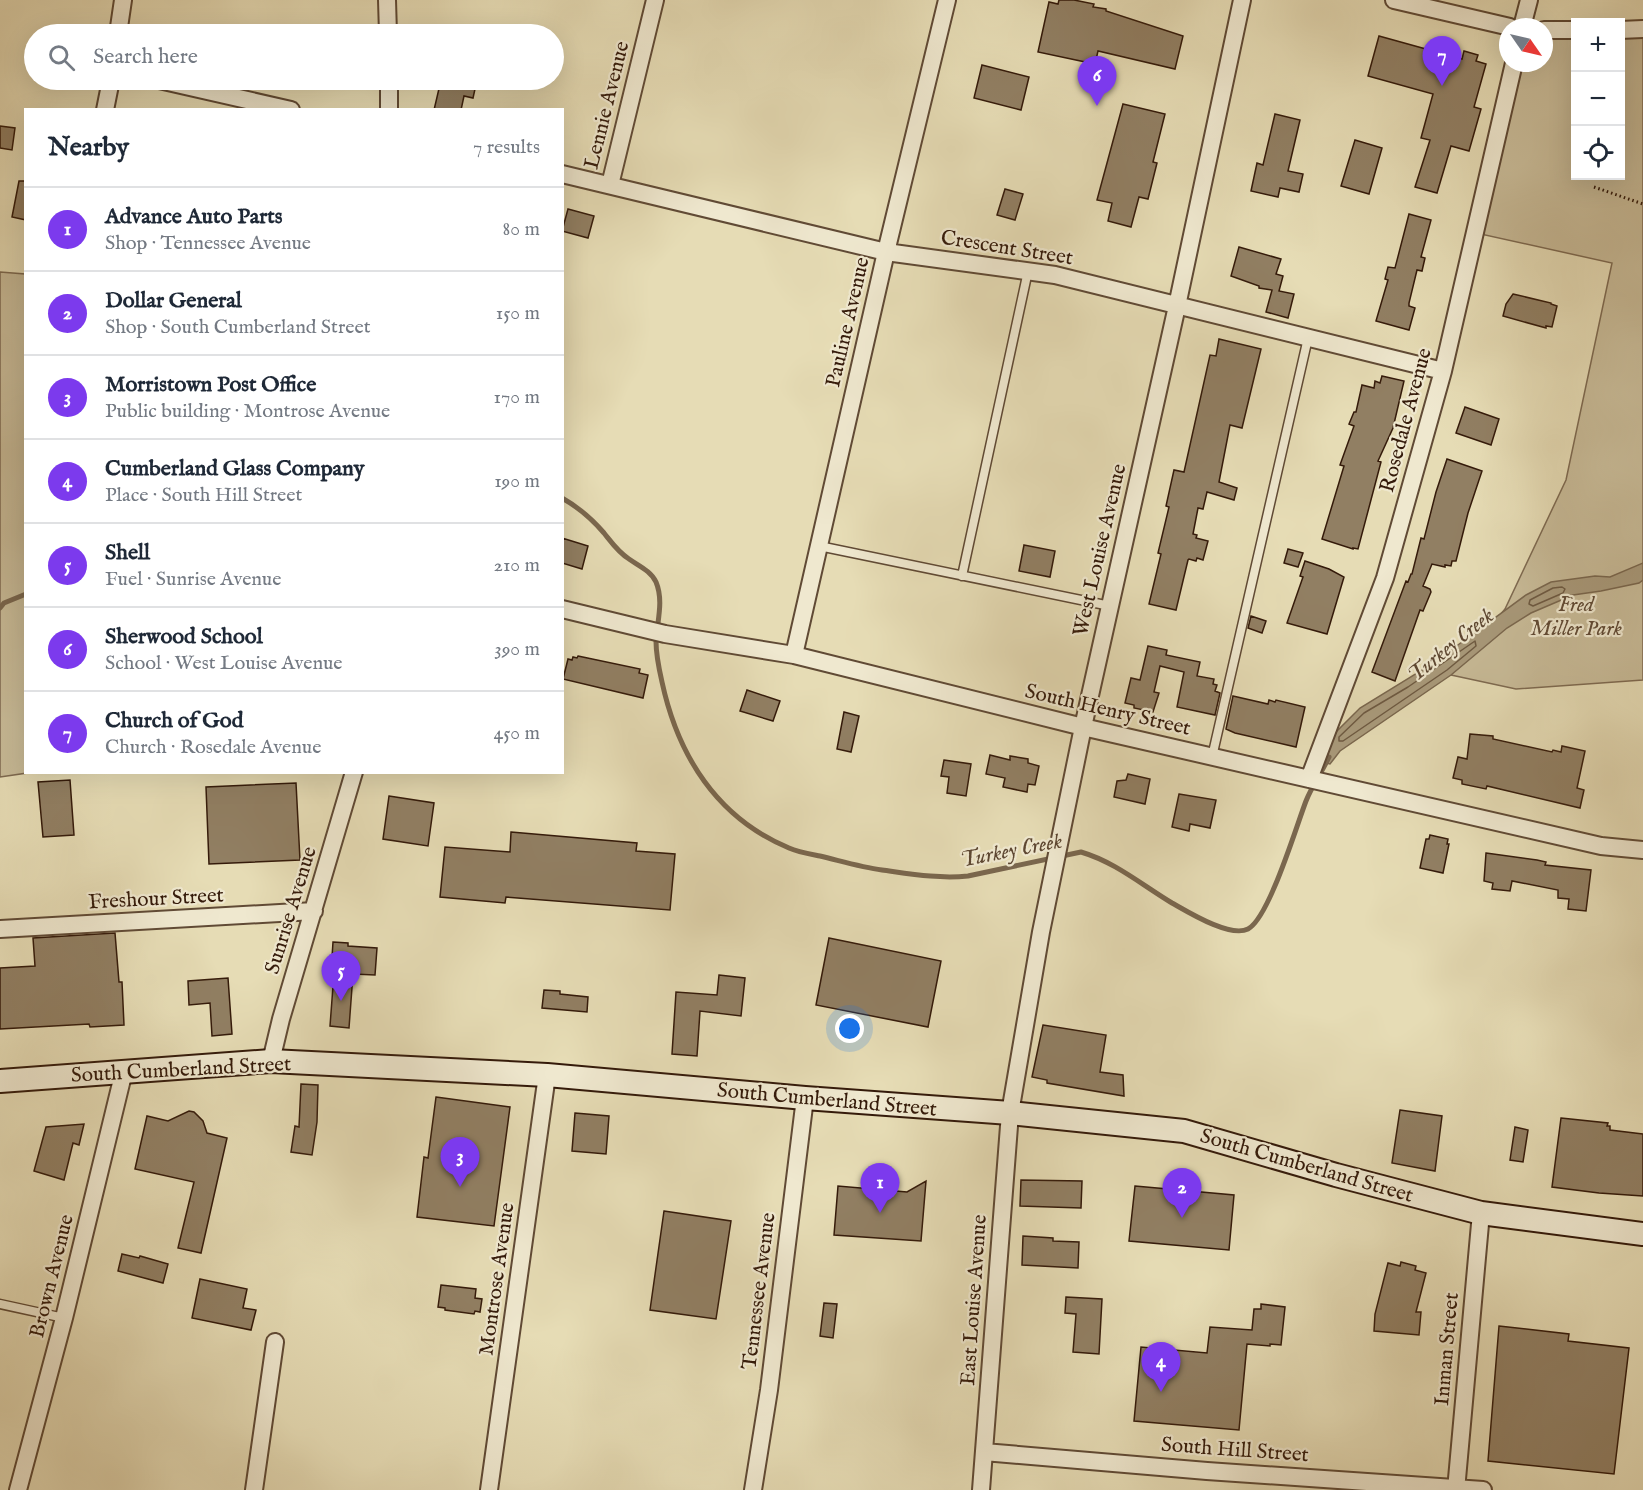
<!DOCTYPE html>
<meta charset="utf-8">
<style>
body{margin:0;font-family:"IM FELL English",serif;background:#f6f6f7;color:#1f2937}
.controls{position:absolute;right:18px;top:18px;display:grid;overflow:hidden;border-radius:0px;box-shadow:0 6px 24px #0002}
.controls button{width:54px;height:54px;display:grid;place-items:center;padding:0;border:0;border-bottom:2px solid #e0e1e3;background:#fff;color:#1f2937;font:30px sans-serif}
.compass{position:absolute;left:1499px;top:18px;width:54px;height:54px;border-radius:50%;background:#fff;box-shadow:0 6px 24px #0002;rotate:124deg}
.you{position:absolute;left:850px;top:1029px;width:21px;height:21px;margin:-15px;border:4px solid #fff;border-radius:50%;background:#1a73e8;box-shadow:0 0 0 9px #1a73e833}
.badge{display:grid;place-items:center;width:39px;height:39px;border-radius:50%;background:#7c3aed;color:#fff;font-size:20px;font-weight:700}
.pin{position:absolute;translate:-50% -50px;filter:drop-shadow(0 2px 3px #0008)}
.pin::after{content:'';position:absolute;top:32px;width:21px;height:18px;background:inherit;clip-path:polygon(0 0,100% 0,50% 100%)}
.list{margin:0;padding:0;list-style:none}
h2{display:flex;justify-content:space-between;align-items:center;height:78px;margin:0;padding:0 24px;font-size:26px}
h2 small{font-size:20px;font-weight:400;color:#747a83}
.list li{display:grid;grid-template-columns:39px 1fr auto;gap:18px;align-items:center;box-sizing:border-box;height:84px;padding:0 24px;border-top:2px solid #e0e1e3}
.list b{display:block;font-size:22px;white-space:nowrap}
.list p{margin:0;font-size:20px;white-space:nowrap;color:#747a83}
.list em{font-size:20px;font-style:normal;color:#747a83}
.icon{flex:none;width:33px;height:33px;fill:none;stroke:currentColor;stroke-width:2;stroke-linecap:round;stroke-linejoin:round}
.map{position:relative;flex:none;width:1643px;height:1490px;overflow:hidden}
.search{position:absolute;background:#fff;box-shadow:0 6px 24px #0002;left:24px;top:24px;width:540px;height:66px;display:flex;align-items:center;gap:15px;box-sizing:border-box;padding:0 21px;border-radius:33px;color:#747a83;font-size:22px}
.panel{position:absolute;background:#fff;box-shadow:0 6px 24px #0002;left:24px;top:108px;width:540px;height:666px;border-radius:0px}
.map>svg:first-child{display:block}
.green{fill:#c8bb98;stroke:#7e6a51;stroke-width:1.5}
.water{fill:#a99a7b;stroke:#7a674e;stroke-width:1.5}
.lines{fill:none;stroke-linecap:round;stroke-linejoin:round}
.shore{stroke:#6e5a42;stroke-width:1.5}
.stream{stroke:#7a674e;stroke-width:5}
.building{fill:#917f63;stroke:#341a0a;stroke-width:1.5}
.service-casing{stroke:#604a35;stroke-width:11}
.minor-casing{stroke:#604a35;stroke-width:20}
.secondary-casing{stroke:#341a0a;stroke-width:26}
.path{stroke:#341a0a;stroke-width:3;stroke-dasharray:1.5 3;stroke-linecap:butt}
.service{stroke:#efe8cf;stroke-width:8}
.minor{stroke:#efe8cf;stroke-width:16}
.secondary{stroke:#efe8cf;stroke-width:22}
.labels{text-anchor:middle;stroke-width:4.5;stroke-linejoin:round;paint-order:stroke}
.street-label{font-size:21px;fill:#341a0a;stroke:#efe8cf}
.park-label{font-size:21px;font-style:italic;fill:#604a35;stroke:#efe8cf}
.water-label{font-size:22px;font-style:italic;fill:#5d4732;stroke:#efe8cf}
</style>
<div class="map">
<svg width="1643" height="1490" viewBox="0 0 1643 1490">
<rect width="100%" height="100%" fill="#e6dcb5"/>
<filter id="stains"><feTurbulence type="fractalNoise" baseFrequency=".00333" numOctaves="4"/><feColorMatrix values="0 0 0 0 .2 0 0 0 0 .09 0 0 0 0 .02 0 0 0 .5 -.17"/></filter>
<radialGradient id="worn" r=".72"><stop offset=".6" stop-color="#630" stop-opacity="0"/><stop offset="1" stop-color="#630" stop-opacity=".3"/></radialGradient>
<!-- green -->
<path class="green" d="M 1643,29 L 1643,680 L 1516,689 L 1451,675 L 1505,609 L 1566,480 L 1612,263 L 1476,233 L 1514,63 L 1544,63 L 1544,30 L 1575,30 L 1576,176 L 1620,176 L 1621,30 Z
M 0,272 L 25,274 L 27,773 L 0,777 Z"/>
<!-- water -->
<path class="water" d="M 1643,563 L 1643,580 L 1639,583 L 1601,591 L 1573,595 L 1531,613 L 1507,628 L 1451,675 L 1340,751 L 1330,764 L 1321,762 L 1331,737 L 1360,708 L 1432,664 L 1526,595 L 1551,582 L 1595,576 L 1610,577 Z"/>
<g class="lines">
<!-- shore -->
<path class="shore" d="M 1562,587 L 1565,589 L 1563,593 L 1533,606 L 1529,604 L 1530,600 L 1553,588 Z
M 1475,641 L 1476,646 L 1447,670 L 1343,741 L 1339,741 L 1339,737 L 1364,713 L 1408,687 Z"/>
<!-- stream -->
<path class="stream" d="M 562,498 C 578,507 592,519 604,533 C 612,543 618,552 629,559 C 639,566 651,571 656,582 C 664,601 657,622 656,641 C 656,654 659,669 662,682 C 678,756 717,818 789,848 C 798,852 810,854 820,856 C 841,861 861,867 882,870 C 911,874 939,879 968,876 L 1081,852 C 1115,862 1142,885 1172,903 C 1188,912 1230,938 1248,929 C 1269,918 1296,827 1306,801 C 1312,786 1322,772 1329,757
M 0,608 L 4,603 L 26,594"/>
</g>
<!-- building -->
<path class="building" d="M 1059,0 L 1074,0 L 1094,4 L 1093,7 L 1106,9 L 1106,11 L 1183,36 L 1175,69 L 1098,51 L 1095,64 L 1038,52 L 1049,2 L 1058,4 Z
M 1379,36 L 1462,59 L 1464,51 L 1478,55 L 1476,61 L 1486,64 L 1474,107 L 1481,109 L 1469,151 L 1451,146 L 1437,193 L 1415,187 L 1430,140 L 1421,138 L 1433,94 L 1368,76 Z
M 982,65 L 1029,77 L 1021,110 L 974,98 Z
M 441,80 L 477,80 L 473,98 L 464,96 L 461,110 L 434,110 Z
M 1123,104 L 1165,114 L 1153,162 L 1157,163 L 1148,199 L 1139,197 L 1131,227 L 1108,221 L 1112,203 L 1097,200 Z
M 1275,114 L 1300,120 L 1288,171 L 1303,174 L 1299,192 L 1280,188 L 1278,197 L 1251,191 L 1257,163 L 1263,165 Z
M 0,126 L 15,128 L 12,150 L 0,148 Z
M 1355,140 L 1382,148 L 1369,194 L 1341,186 Z
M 19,181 L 26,181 L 26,220 L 12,217 Z
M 1005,189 L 1023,194 L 1015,220 L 997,215 Z
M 568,209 L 594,216 L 588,238 L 562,231 Z
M 1409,214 L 1431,220 L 1421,257 L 1425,258 L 1422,271 L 1417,270 L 1409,303 L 1409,306 L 1415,308 L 1409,330 L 1376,321 L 1388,280 L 1385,279 L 1388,267 L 1395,268 Z
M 1239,247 L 1281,259 L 1276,274 L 1283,276 L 1279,291 L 1294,294 L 1288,318 L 1266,312 L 1272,290 L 1259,288 L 1259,286 L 1231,276 Z
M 1513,294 L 1551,303 L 1551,304 L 1557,306 L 1552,327 L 1546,326 L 1546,328 L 1503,316 L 1506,304 Z
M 1219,339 L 1261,349 L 1242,428 L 1230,425 L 1219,482 L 1237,488 L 1234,500 L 1207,492 L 1203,509 L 1198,508 L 1193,534 L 1197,535 L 1196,538 L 1208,541 L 1203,560 L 1197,558 L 1196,561 L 1189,559 L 1188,560 L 1176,610 L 1149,604 L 1161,554 L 1158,553 L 1169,507 L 1166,506 L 1174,470 L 1184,472 L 1210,355 L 1216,356 Z
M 1382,376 L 1404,381 L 1393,428 L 1378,461 L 1381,462 L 1358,549 L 1353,548 L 1353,549 L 1322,539 L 1344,466 L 1340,465 L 1354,426 L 1349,424 L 1354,412 L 1356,412 L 1362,385 L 1374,388 L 1375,381 L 1380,383 Z
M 1465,407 L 1499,419 L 1491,445 L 1456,433 Z
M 1447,459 L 1482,471 L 1468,513 L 1456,561 L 1452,561 L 1451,566 L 1445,565 L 1445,567 L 1432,564 L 1423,586 L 1430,589 L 1431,592 L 1423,611 L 1420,610 L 1395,681 L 1372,672 L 1406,581 L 1408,582 L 1411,574 L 1412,574 L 1421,538 L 1424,539 L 1436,492 Z
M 562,538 L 588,546 L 582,569 L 562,563 Z
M 1024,545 L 1055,551 L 1050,577 L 1019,571 Z
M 1288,549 L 1303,553 L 1298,567 L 1284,563 Z
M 1305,561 L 1329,569 L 1344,577 L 1327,634 L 1287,623 L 1303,577 L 1300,576 Z
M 1251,616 L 1266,621 L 1262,633 L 1248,628 Z
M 1148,646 L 1167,650 L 1166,655 L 1200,662 L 1197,676 L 1214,679 L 1213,684 L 1217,685 L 1215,691 L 1220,693 L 1215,715 L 1177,707 L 1184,672 L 1160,666 L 1154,692 L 1159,693 L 1153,712 L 1134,708 L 1134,705 L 1125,703 L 1131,678 L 1140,680 Z
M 578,656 L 640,669 L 639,673 L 648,675 L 643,698 L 563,679 L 568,659 L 572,660 L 573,657 L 577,658 Z
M 747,690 L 780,701 L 773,721 L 740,711 Z
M 1233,696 L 1268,704 L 1269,700 L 1275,702 L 1276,700 L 1305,707 L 1296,747 L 1235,733 L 1226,729 Z
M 844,712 L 859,716 L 851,752 L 837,749 Z
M 1470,734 L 1493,736 L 1493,739 L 1552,752 L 1553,750 L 1561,752 L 1562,746 L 1585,751 L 1577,788 L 1584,790 L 1580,808 L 1487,786 L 1486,789 L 1462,784 L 1462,780 L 1453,778 L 1458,757 L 1467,759 Z
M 990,755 L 1010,760 L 1010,756 L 1028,759 L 1028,763 L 1039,766 L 1035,785 L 1028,784 L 1027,792 L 1003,787 L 1005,778 L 986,774 Z
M 944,760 L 971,764 L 966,796 L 947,793 L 949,777 L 941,776 Z
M 1128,774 L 1150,779 L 1145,804 L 1114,797 L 1117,781 L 1126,780 Z
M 70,780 L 74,835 L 43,837 L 38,782 Z
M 296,783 L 300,860 L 209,864 L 206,787 Z
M 1179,794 L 1216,800 L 1210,828 L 1190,824 L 1189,831 L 1172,827 Z
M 389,796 L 434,803 L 428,846 L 383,839 Z
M 511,832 L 637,843 L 636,851 L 675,854 L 670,910 L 506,897 L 505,903 L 440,897 L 445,847 L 510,852 Z
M 1430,835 L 1448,839 L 1447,844 L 1449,844 L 1443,873 L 1420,868 L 1426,839 L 1429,839 Z
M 1486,853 L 1537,860 L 1546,862 L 1545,865 L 1591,870 L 1586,911 L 1568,909 L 1569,899 L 1558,898 L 1558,890 L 1512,881 L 1510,891 L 1492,889 L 1493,883 L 1484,881 Z
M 115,933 L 119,982 L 122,982 L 124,1025 L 90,1027 L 89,1024 L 0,1029 L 0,968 L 35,966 L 33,938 Z
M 829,938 L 941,961 L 928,1027 L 816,1005 Z
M 333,942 L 348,943 L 348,946 L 377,948 L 375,975 L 353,974 L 349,1028 L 330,1026 L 334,973 L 331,973 Z
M 719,975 L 745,978 L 741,1016 L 700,1011 L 697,1056 L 672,1054 L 676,992 L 717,995 Z
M 228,978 L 232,1034 L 212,1036 L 210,1003 L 189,1005 L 188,981 Z
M 544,990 L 560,991 L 560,994 L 588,997 L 587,1012 L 542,1008 Z
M 1043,1025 L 1106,1035 L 1100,1072 L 1123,1075 L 1124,1096 L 1047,1083 L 1047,1080 L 1032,1077 Z
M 301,1084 L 318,1085 L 317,1122 L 312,1155 L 291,1152 L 295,1126 L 299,1127 Z
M 436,1097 L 510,1107 L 494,1226 L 417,1217 L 424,1157 L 428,1158 Z
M 1400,1110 L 1442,1116 L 1435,1171 L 1392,1163 Z
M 189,1111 L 194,1112 L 203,1121 L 207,1133 L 227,1138 L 201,1253 L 178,1248 L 194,1182 L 135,1169 L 147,1116 L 168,1121 Z
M 575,1113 L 609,1116 L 606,1154 L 572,1151 Z
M 1561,1118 L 1608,1123 L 1607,1126 L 1610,1126 L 1610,1130 L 1643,1134 L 1643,1196 L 1599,1193 L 1552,1187 Z
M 84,1124 L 79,1145 L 73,1143 L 64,1180 L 34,1171 L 46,1127 Z
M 1515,1127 L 1528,1130 L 1523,1162 L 1510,1160 Z
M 1021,1180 L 1082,1181 L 1081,1208 L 1020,1206 Z
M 926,1181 L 921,1241 L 834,1235 L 838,1186 L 907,1192 Z
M 1135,1186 L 1234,1195 L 1229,1250 L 1129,1241 Z
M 664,1211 L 731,1221 L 716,1319 L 650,1310 Z
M 1023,1236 L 1053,1238 L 1053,1241 L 1079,1242 L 1078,1268 L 1022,1265 Z
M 122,1254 L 139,1258 L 140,1256 L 168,1264 L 163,1283 L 118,1271 Z
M 1401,1262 L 1416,1266 L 1415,1270 L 1426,1273 L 1416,1312 L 1421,1312 L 1419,1335 L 1374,1331 L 1375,1314 L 1388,1263 L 1400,1266 Z
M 200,1279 L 247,1289 L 243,1308 L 256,1310 L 251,1330 L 192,1318 Z
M 441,1285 L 476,1289 L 475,1298 L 482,1299 L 480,1312 L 475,1311 L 474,1314 L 445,1310 L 445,1308 L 438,1307 Z
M 1066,1297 L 1102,1299 L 1099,1354 L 1073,1352 L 1076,1314 L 1065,1313 Z
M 824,1303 L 837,1304 L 833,1338 L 820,1336 Z
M 1261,1304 L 1285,1307 L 1281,1345 L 1270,1344 L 1270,1346 L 1247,1344 L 1239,1430 L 1134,1421 L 1141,1347 L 1207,1353 L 1210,1327 L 1252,1330 L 1254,1309 L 1261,1309 Z
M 1499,1326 L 1569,1334 L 1568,1341 L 1629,1348 L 1614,1474 L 1488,1461 Z"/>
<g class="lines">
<!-- service casing -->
<g class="service-casing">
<path id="service" d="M 819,546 L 1110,606
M 962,576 L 1028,271
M 1212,757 L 1308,338
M 0,1304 L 64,1318"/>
</g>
<!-- minor casing -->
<g class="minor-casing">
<path id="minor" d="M 387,0 L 388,34
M 1394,0 L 1510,27
M 1522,27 L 1529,0
M 1544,30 L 1576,30
M 1620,30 L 1643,29
M 118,34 L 123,0
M 159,80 L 291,110
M 389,80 L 389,110
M 105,110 L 111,80
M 562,174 L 886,252 L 1055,275 L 1443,371
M 610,185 L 655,0
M 562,609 L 665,634 L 794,655 L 1083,727 L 1601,846 L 1643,850
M 794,655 L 886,252 L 947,0
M 1309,779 L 1385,578 L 1443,371 L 1514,63
M 0,929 L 314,911
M 271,1061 L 281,1019 L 354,772
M 984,1452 L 1207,1471 L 1483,1490
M 18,1490 L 64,1318 L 124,1071
M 254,1490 L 275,1342
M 489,1490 L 547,1075
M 753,1490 L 769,1390 L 805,1098
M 981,1490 L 1010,1113 L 1041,932 L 1083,727 L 1177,306 L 1242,0
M 1456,1490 L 1481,1213"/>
</g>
<!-- secondary casing -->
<g class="secondary-casing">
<path id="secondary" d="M 0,1081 L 271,1061 L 547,1075 L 805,1098 L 1010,1113 L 1184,1131 L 1336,1175 L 1481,1213 L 1643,1234"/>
</g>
<!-- path -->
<path class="path" d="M 1594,187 L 1643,204"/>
<!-- service -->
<use href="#service" class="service"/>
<!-- minor -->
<use href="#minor" class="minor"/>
<!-- secondary -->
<use href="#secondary" class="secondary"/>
</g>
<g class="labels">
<!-- street labels -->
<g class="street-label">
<text transform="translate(606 105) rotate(-76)" y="7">Lennie Avenue</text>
<text transform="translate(1007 247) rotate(9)" y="7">Crescent Street</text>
<text transform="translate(847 322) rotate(-77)" y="7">Pauline Avenue</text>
<text transform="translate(1405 420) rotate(-75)" y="7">Rosedale Avenue</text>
<text transform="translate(1099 550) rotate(-77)" y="7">West Louise Avenue</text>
<text transform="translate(1108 709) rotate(13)" y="7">South Henry Street</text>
<text transform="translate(156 898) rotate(-3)" y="7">Freshour Street</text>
<text transform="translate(290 910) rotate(-73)" y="7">Sunrise Avenue</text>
<text transform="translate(181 1069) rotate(-3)" y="7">South Cumberland Street</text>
<text transform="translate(827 1099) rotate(5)" y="7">South Cumberland Street</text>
<text transform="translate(1307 1165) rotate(16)" y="7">South Cumberland Street</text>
<text transform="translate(51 1276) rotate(-76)" y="7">Brown Avenue</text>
<text transform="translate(496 1279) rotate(-82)" y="7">Montrose Avenue</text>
<text transform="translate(758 1291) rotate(-83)" y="7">Tennessee Avenue</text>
<text transform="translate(973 1300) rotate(-86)" y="7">East Louise Avenue</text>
<text transform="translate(1446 1349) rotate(-85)" y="7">Inman Street</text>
<text transform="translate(1235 1449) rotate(4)" y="7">South Hill Street</text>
</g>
<!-- park labels -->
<g class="park-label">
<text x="1576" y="611">Fred<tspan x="1576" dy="24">Miller Park</tspan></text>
</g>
<!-- water labels -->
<g class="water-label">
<text transform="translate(1450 644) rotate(-39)" y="8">Turkey Creek</text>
<text transform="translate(1011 849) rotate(-11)" y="8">Turkey Creek</text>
</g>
</g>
<rect width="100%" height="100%" filter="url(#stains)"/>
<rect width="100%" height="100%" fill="url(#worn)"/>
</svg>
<div class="controls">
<button>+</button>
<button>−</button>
<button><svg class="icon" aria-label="locate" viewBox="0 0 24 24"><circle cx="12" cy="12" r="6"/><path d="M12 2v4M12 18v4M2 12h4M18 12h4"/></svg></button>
</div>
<svg class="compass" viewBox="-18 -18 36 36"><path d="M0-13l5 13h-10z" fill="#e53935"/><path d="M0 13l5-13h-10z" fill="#747a83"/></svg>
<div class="you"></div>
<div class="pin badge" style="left:880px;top:1213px">1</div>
<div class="pin badge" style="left:1182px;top:1218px">2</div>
<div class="pin badge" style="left:460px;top:1187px">3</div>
<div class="pin badge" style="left:1161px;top:1392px">4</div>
<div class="pin badge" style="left:341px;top:1001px">5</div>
<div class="pin badge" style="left:1097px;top:106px">6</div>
<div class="pin badge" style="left:1442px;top:86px">7</div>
<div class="search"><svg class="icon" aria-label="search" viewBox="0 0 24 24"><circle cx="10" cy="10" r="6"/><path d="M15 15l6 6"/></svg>Search here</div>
<section class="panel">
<h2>Nearby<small>7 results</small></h2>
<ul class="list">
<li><span class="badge">1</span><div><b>Advance Auto Parts</b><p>Shop · Tennessee Avenue</p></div><em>80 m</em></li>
<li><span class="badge">2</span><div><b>Dollar General</b><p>Shop · South Cumberland Street</p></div><em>150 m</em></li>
<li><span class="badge">3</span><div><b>Morristown Post Office</b><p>Public building · Montrose Avenue</p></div><em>170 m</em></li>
<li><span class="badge">4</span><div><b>Cumberland Glass Company</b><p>Place · South Hill Street</p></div><em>190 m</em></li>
<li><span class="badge">5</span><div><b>Shell</b><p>Fuel · Sunrise Avenue</p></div><em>210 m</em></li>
<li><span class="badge">6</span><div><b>Sherwood School</b><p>School · West Louise Avenue</p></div><em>390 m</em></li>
<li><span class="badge">7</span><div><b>Church of God</b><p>Church · Rosedale Avenue</p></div><em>450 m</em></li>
</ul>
</section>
</div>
